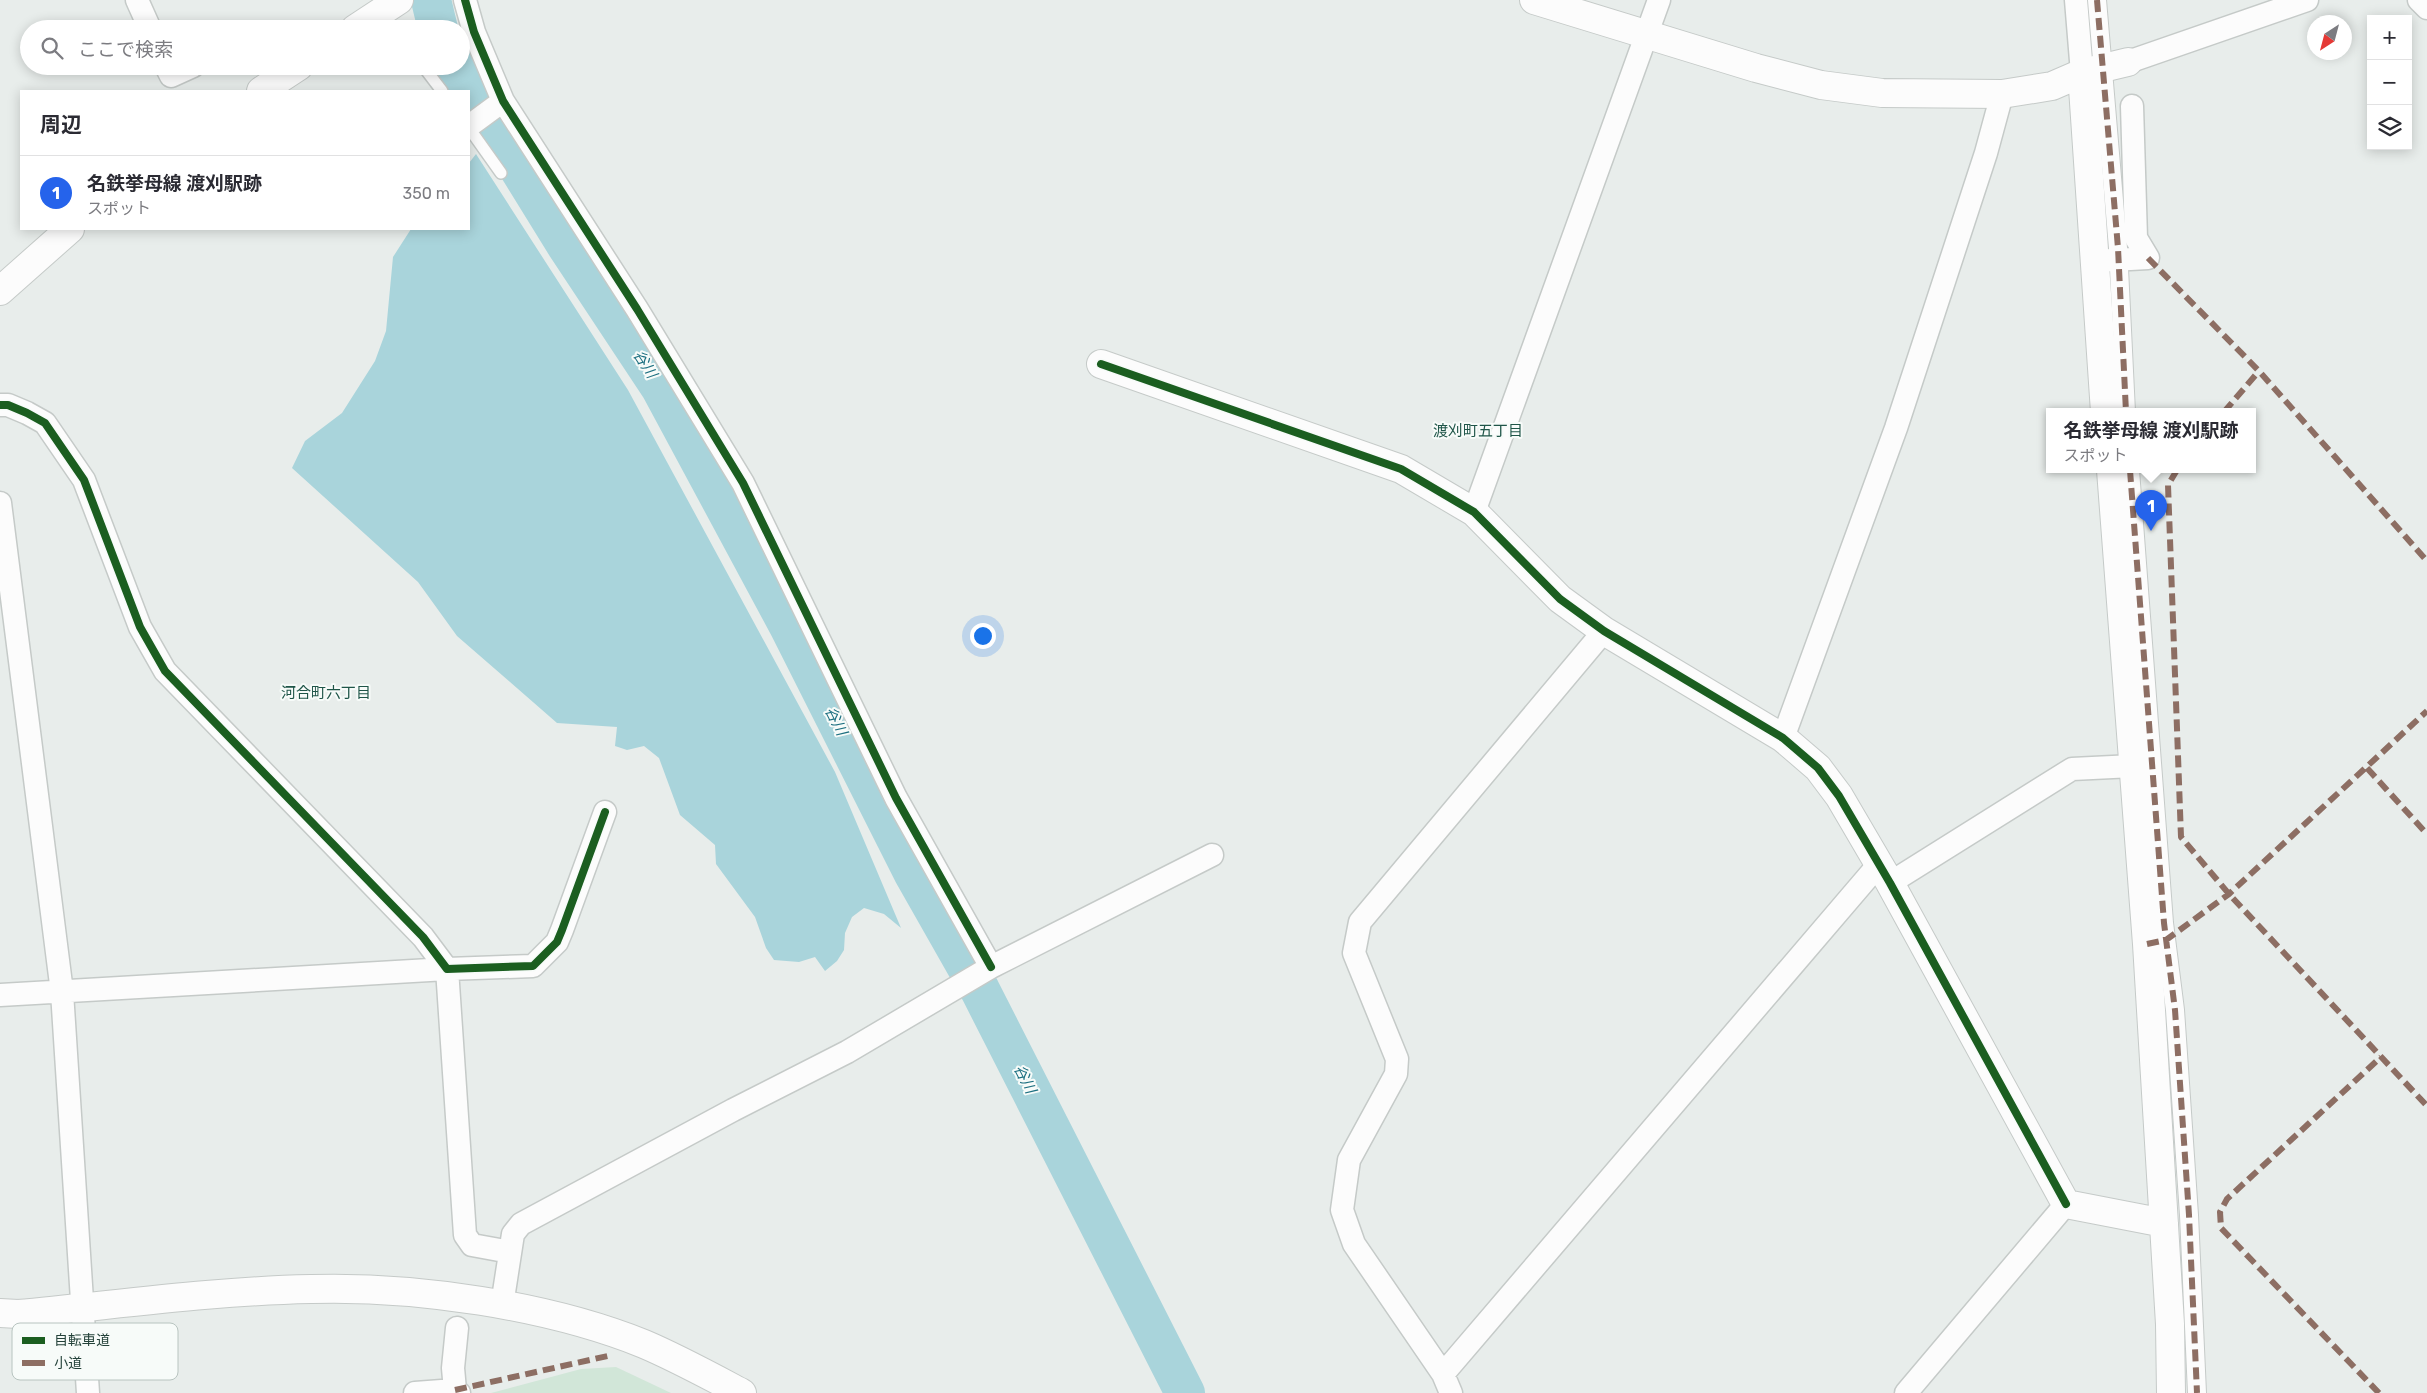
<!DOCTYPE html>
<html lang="ja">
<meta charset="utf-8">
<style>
body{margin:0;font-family:Rubik,"Noto Sans JP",sans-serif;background:#f7f7f7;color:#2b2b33}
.controls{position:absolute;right:15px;top:15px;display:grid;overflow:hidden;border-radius:0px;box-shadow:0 2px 12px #0003}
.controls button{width:45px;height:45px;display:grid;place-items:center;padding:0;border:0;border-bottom:1px solid #e1e1e2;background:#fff;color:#2b2b33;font:25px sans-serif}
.compass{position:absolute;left:2307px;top:15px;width:45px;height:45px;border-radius:50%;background:#fff;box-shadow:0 2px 12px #0003;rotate:216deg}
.you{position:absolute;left:982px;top:635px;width:18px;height:18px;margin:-12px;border:4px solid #fff;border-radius:50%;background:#1a73e8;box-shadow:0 0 0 8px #1a73e833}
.badge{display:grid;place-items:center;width:32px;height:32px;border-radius:50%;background:#2563eb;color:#fff;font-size:16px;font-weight:700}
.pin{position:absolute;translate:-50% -41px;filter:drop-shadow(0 1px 2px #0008)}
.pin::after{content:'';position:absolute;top:26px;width:18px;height:15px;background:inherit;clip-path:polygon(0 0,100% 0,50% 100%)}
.popup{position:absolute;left:2046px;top:408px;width:210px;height:65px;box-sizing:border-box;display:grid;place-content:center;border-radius:0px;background:#fff;filter:drop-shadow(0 1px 4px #0005);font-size:16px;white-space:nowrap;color:#7c7c81}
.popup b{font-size:19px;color:#2b2b33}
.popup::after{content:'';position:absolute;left:50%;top:100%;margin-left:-10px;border:10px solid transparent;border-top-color:#fff}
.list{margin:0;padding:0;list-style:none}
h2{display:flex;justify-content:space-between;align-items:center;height:65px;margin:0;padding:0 20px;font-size:21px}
h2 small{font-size:16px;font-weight:400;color:#7c7c81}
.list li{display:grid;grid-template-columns:32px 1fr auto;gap:15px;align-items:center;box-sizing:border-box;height:75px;padding:0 20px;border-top:1px solid #e1e1e2}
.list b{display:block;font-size:19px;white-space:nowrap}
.list p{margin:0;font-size:16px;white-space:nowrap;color:#7c7c81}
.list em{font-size:16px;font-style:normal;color:#7c7c81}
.icon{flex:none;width:28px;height:28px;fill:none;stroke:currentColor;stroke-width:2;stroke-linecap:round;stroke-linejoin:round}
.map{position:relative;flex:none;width:2427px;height:1393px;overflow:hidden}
.search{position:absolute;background:#fff;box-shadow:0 2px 12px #0003;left:20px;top:20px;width:450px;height:55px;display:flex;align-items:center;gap:12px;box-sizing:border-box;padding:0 18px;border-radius:28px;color:#7c7c81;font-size:19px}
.panel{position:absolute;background:#fff;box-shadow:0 2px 12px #0003;left:20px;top:90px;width:450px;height:140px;border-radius:0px}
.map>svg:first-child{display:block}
.green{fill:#d1e6d8}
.water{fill:#a9d4db}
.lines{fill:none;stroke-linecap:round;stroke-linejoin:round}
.river{stroke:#a9d4db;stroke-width:40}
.service-casing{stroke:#c5cac8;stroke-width:14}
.pedestrian-casing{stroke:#c5cac8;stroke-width:20}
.minor-casing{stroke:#c5cac8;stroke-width:25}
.tertiary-casing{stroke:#c5cac8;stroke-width:30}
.service{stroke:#fcfcfc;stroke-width:11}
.pedestrian{stroke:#fcfcfc;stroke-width:18}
.minor{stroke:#fcfcfc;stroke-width:22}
.tertiary{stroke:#fcfcfc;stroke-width:28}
.quiet{stroke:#8d6e63;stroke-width:6;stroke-dasharray:12 6;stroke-linecap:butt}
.cycleway-casing{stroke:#f7fbf9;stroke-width:11}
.cycleway{stroke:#1b5e20;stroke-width:8}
.labels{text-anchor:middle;stroke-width:4;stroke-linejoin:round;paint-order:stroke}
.water-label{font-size:15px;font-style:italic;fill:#1c6f80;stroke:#f7fbf9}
.neighbourhood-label{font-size:15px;fill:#1f5548;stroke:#f7fbf9}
.key{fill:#f7fbf9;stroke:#b8c4c0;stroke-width:1}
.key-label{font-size:14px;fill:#24423a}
</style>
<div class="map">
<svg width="2427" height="1393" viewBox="0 0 2427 1393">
<rect width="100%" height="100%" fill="#e8edeb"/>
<!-- green -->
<path class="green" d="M 616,1367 L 671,1393 L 491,1393 L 581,1369 Z"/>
<!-- water -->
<path class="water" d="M 476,154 L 628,390 L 835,772 L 901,928 L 884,914 L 864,908 L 852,917 L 845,933 L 844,950 L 837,961 L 825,971 L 815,957 L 799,962 L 774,960 L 766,948 L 755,917 L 716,864 L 715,845 L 680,815 L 659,758 L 644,746 L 627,750 L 615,746 L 617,727 L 557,723 L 457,636 L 418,582 L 292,468 L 305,441 L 342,413 L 375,361 L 386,331 L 393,257 L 411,229 L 469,229 L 469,163 Z"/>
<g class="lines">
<!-- river -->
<path class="river" d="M 431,0 L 438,29
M 456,66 L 567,246 L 661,388 L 789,626 L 913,872 L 980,990 L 1185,1393"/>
<!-- service casing -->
<g class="service-casing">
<path id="service" d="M 423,66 L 442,91
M 469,128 L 501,173"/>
</g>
<!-- pedestrian casing -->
<g class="pedestrian-casing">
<path id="pedestrian" d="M 2097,0 L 2118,248 L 2126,412
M 2130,470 L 2164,923 L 2175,1010 L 2189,1215 L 2197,1393"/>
</g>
<!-- minor casing -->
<g class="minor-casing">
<path id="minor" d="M 137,0 L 150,29
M 465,0 L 474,32 L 503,101 L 637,309 L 743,483 L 896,798 L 991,967
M 2076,0 L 2082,73
M 2419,0 L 2427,8
M 2128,62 L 2307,0
M 166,66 L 171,76 L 193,66
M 469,126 L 503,101
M 2094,261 L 2148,258 L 2136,238 L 2132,106
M 0,405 L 8,405 L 27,413 L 45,423 L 84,480 L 140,627 L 165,671 L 423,937 L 447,969 L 533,966 L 557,942 L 562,930 L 605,812
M 0,503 L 62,992 L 88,1393
M 1474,512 L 1659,0
M 1783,738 L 1896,428 L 1986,153 L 2002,94
M 1890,883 L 2072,769 L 2133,766
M 0,995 L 447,969 L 465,1235 L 472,1245 L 510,1252
M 502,1305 L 513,1234 L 521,1224 L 733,1110 L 847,1052 L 991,967 L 1212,855
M 457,1328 L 453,1368 L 455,1390 L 459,1393
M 1443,1374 L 1879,864
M 415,1393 L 455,1390
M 1451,1393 L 1443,1374 L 1354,1244 L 1342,1210 L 1349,1160 L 1396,1074 L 1397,1059 L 1354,953 L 1360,922 L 1604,631
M 1906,1393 L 2066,1204"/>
</g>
<!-- tertiary casing -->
<g class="tertiary-casing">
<path id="tertiary" d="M 1534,0 L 1756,68 L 1821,85 L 1882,93 L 2002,94 L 2052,86 L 2082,73 L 2128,62
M 355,29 L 399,0
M 2082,73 L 2105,412
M 261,91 L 299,66
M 0,291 L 70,229
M 1101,364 L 1401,469 L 1474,512 L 1560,599 L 1604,631 L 1783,738 L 1818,768 L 1839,796 L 1890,883 L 2066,1204 L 2164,1223
M 2111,470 L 2147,944 L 2170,1324 L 2171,1393
M 0,1313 L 18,1314 C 115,1305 213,1291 311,1289 C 415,1286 547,1305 644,1344 C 677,1358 710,1376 742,1393"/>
</g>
<!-- service -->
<use href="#service" class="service"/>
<!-- pedestrian -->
<use href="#pedestrian" class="pedestrian"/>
<!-- minor -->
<use href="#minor" class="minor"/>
<!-- tertiary -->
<use href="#tertiary" class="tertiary"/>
<!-- quiet -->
<path class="quiet" d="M 2097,0 L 2118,248 L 2126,412
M 2148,258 L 2259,371 L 2427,561
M 2224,412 L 2259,371
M 2130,470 L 2164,923 L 2175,1010 L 2189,1215 L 2197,1393
M 2177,470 L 2168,485 L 2181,837 L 2229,894 L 2427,1106
M 2367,768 L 2427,834
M 2147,944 L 2166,940 L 2229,894 L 2427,711
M 455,1390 L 612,1355
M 2379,1393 L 2221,1228 L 2220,1212 L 2227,1199 L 2381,1057"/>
<!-- cycleway casing -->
<g class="cycleway-casing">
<path id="cycleway" d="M 465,0 L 474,32 L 503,101 L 637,309 L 743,483 L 896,798 L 991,967
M 1101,364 L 1401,469 L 1474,512 L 1560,599 L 1604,631 L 1783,738 L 1818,768 L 1839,796 L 1890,883 L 2066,1204
M 0,405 L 8,405 L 27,413 L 45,423 L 84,480 L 140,627 L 165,671 L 423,937 L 447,969 L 533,966 L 557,942 L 562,930 L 605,812"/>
</g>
<!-- cycleway -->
<use href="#cycleway" class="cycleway"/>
</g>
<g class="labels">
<!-- water labels -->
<g class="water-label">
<text transform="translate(645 364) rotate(57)" y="5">谷川</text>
<text transform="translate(836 721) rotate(63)" y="5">谷川</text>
<text transform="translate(1025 1079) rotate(63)" y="5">谷川</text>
</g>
<!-- neighbourhood labels -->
<g class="neighbourhood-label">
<text x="1478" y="436">渡刈町五丁目</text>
<text x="326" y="698">河合町六丁目</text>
</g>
</g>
<!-- legend -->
<rect x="12" y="1323" width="166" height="57" rx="8" class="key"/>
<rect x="22" y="1337" width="23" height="7" fill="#1b5e20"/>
<rect x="22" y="1360" width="23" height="6" fill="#8d6e63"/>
<g class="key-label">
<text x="54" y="1345">自転車道</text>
<text x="54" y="1368">小道</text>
</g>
</svg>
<div class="controls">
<button>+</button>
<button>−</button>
<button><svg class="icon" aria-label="layers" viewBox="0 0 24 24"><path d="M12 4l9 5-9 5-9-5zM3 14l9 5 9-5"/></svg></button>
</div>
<svg class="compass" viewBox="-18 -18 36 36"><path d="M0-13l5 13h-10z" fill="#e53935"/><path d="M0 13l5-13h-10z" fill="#7c7c81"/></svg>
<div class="you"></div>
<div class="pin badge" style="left:2151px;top:531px">1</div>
<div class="popup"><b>名鉄挙母線 渡刈駅跡</b>スポット</div>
<div class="search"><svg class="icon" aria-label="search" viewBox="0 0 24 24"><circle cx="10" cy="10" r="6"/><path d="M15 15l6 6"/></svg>ここで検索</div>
<section class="panel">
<h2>周辺<small></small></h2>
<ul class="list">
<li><span class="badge">1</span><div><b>名鉄挙母線 渡刈駅跡</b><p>スポット</p></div><em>350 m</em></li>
</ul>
</section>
</div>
